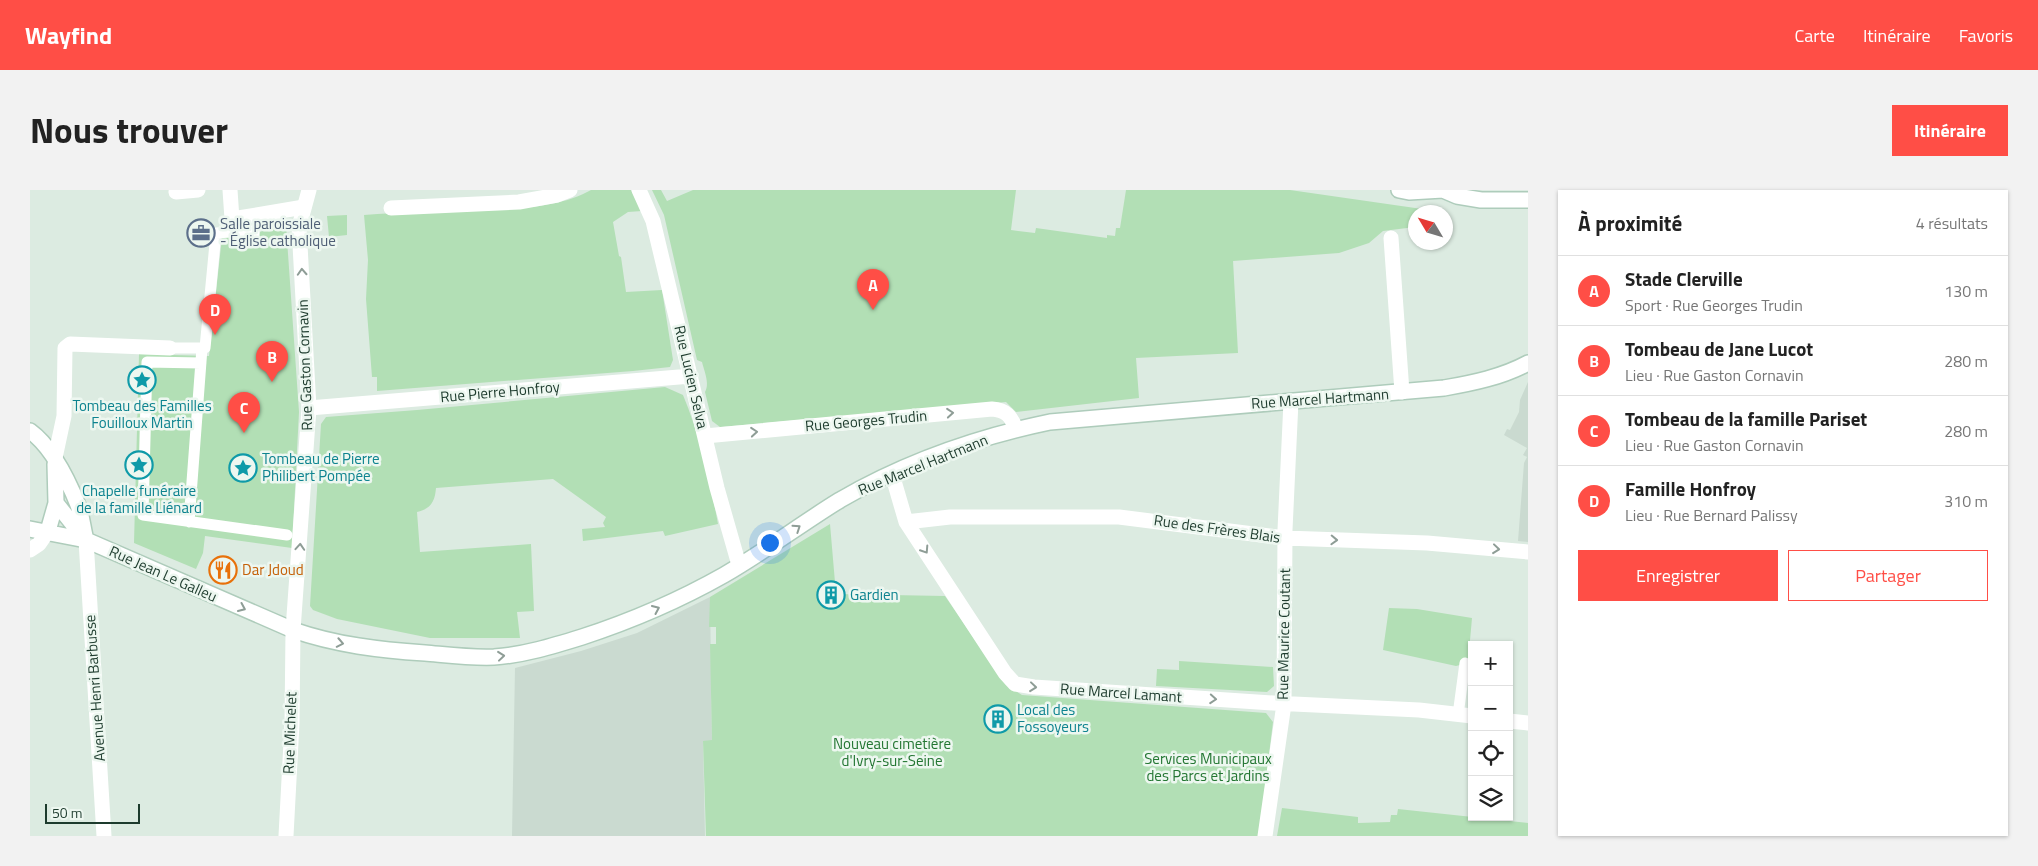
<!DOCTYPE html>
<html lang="fr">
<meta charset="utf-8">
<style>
body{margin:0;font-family:"Titillium Web",sans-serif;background:#f2f2f2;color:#222}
.controls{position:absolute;right:15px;bottom:15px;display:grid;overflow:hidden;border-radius:0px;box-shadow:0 1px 4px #0004}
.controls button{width:45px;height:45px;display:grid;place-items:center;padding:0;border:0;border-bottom:1px solid #e0e0e0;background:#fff;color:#222;font:25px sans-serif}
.compass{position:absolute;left:1378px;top:15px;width:45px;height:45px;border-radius:50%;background:#fff;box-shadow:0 1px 4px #0004;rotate:308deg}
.scale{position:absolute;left:15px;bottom:12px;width:95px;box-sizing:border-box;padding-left:5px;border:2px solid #1d3b2d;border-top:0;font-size:14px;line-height:18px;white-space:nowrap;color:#1d3b2d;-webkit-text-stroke:4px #edf7f0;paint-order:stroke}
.you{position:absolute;left:739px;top:352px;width:18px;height:18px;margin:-12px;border:4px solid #fff;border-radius:50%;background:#1a73e8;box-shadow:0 0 0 8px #1a73e833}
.badge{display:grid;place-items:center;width:32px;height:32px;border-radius:50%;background:#ff4e46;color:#fff;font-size:16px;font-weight:700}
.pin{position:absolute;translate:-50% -41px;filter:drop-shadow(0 1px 2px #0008)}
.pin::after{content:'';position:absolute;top:26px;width:18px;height:15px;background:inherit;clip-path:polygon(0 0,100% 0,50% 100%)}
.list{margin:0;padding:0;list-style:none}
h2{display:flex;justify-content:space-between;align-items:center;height:65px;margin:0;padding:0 20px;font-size:21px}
h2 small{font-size:16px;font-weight:400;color:#767676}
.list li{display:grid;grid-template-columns:32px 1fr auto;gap:15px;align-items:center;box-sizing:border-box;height:70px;padding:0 20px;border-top:1px solid #e0e0e0}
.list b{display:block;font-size:19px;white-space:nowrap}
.list p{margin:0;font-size:16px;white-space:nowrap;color:#767676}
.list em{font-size:16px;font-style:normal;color:#767676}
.actions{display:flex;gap:10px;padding:15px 20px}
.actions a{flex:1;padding:11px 0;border:1px solid #ff4e46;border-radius:0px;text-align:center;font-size:18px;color:#ff4e46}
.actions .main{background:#ff4e46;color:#fff}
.icon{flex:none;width:28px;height:28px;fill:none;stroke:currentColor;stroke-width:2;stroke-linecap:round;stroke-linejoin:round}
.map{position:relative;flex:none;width:1498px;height:646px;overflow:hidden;border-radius:0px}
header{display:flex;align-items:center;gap:30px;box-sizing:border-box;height:70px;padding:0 25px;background:#ff4e46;color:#fff}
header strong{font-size:24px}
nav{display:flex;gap:28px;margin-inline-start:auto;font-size:18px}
.intro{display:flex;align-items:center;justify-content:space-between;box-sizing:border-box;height:120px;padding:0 30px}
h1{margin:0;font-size:35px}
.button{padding:12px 22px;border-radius:0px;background:#ff4e46;color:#fff;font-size:18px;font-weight:700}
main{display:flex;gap:30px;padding:0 30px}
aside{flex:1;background:#fff;border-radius:0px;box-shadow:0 1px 4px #0004}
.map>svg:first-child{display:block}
.built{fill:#cadad0}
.green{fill:#b2dfb5}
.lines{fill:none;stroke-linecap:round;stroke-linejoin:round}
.secondary-casing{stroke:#aeccbb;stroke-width:18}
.pedestrian{stroke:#fff;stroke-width:11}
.minor{stroke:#fff;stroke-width:15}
.tertiary{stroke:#fff;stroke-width:15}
.secondary{stroke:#fff;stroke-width:15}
.oneway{stroke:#8e9d96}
.labels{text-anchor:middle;stroke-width:5;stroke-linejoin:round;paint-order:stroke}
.service-label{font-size:15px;fill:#4e5e75;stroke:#edf7f0;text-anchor:start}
.street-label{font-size:15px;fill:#1d3b2d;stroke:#edf7f0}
.culture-label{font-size:15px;fill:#0d838f;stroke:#edf7f0;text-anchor:start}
.food-label{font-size:15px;fill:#c56008;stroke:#edf7f0;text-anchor:start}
.park-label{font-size:15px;fill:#237632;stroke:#edf7f0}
</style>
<header>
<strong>Wayfind</strong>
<nav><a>Carte</a><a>Itinéraire</a><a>Favoris</a></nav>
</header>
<div class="intro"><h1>Nous trouver</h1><a class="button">Itinéraire</a></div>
<main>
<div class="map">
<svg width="1498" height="646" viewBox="0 0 1498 646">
<rect width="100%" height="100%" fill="#dcebe1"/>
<!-- built -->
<path class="built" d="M 1498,192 L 1498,352 L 1488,351 L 1494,273 L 1497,267 L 1493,265 L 1497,258 L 1474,245 L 1477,239 L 1480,240 L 1489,222 L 1490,210 Z
M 680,407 L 682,551 L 673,551 L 675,646 L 482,646 L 485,478 L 551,461 L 607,443 Z"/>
<!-- green -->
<path class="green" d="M 561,0 L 601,0 L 612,21 L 598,22 L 583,32 L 589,66 L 591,67 L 596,102 L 632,100 L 643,170 L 640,177 L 603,181 L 347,201 L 347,187 L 342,187 L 336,109 L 338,70 L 334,25 C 370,22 406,22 441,20 C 479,19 528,19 561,0 Z
M 622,0 L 631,0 L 637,11 L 663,0 L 986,0 L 981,40 L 1005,43 L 1006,38 L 1077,48 L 1077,45 L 1085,46 L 1086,38 L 1090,38 L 1096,0 L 1260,0 L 1399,20 L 1397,22 L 1386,22 L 1385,37 L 1353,41 L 1339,53 L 1309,63 L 1203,71 L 1203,70 L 1208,163 L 1106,168 L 1109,208 L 986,222 L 976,212 L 690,237 L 682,231 L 675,202 C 680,193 674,181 672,172 L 667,170 L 634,25 Z
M 317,25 L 317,45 L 299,47 L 297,26 Z
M 253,33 L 256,35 L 269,222 L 262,358 L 175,346 L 173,363 L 166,379 L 104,353 L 109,164 L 179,166 L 192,47 L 219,47 L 229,45 L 230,42 Z
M 635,197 L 653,205 C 670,246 680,290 688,334 L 635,346 L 633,341 L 553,351 L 552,339 L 575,337 L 573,333 L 576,327 L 523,289 L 406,298 C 405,311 401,319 387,322 L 390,362 L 501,354 L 504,421 L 487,422 L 490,448 L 400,448 L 307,429 L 283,420 L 280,416 L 291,234 L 296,227 L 387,220 Z
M 800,334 L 806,404 L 915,406 L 976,495 L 992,505 L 1236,523 L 1243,532 L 1229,646 L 676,646 L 673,551 L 682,550 L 680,454 L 686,454 L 686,437 L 679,437 L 680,407 Z
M 1359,418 L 1387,419 L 1442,428 L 1438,473 L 1426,476 L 1353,460 Z
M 1149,471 L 1243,477 L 1244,496 L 1237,502 L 1126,496 L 1127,479 L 1149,480 Z
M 1252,618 L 1328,627 L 1328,633 L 1360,632 L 1361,625 L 1367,625 L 1368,619 L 1498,633 L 1498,646 L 1247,646 Z"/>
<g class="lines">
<!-- secondary casing -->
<g class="secondary-casing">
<path id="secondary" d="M 1369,0 L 1379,2 L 1413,0 L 1427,6 L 1451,10 L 1498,10
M 0,241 C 22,257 38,290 48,315 C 52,326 53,339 56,350
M 26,313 L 53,347
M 0,339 L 56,350 L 263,440 C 306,455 350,460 395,463 C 418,465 441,468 464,467 C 494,465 523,456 552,447 C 601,431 648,411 694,385 C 734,362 771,334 810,310 C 874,273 948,247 1020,232 L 1414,198 C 1443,193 1472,187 1498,173
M 18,341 L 26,313 L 25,274"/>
</g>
<!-- pedestrian -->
<path class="pedestrian" d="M 201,36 L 201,42 L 224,40 L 224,47
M 140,158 L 175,158 L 186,43 L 201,42
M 171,173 L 117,172 L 113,325 L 257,345
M 159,332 L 172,158
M 1428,525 L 1435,473"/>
<!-- minor -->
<path class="minor" d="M 200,0 L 202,29 L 274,17
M 609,0 L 623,31 L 687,298 L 709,375
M 146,2 L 168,0
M 361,18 L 489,12 L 527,5 L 540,0
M 1361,48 L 1372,202
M 279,218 L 661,186
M 675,246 L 962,219 C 976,220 981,226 986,239
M 25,268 L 34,226 L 35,158 L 40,154 L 140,158
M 862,284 L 876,332 L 975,483 L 985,494 L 1004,497 L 1243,513 L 1389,520 L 1442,526
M 876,332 L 920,327 L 1089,327 L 1255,348 L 1397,353 L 1498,362
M 0,360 L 9,354 L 18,341
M 1479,531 L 1498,533
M 256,646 L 262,533 L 263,440
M 1235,646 L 1254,514 L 1255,340 L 1261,211"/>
<!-- tertiary -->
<path class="tertiary" d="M 56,350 L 74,646
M 263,440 L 279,218 L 269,37 L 279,0"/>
<!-- secondary -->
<use href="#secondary" class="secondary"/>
</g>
<!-- one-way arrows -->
<defs><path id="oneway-chevron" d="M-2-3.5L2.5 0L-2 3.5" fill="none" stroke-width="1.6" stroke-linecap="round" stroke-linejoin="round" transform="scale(1.25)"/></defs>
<g class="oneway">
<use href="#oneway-chevron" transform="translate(272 82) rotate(-93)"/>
<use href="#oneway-chevron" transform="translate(920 223) rotate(-5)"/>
<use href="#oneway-chevron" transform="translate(724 242) rotate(-5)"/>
<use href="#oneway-chevron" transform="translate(767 338) rotate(-34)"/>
<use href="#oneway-chevron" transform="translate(1304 350) rotate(2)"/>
<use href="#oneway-chevron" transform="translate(270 357) rotate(-86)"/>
<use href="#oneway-chevron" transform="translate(1466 359) rotate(6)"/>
<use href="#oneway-chevron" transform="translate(895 360) rotate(57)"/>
<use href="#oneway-chevron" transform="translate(212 418) rotate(24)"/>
<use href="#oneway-chevron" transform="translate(626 419) rotate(-24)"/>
<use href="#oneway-chevron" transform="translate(310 453) rotate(11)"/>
<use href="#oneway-chevron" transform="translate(471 466) rotate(-6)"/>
<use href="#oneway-chevron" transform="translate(1003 497) rotate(6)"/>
<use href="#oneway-chevron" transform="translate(1183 509) rotate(4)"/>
</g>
<!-- icons -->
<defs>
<g id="office-ring" transform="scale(1.4375)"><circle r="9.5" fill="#edf7f0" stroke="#5c6f8a" stroke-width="1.5"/><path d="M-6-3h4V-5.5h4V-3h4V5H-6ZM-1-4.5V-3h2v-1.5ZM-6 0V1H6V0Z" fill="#5c6f8a"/></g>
<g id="sight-ring" transform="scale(1.4375)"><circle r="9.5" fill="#edf7f0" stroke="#0f9aa8" stroke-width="1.5"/><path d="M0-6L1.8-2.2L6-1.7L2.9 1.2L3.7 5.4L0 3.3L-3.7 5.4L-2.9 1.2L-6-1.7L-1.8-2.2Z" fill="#0f9aa8"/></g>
<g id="restaurant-ring" transform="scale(1.4375)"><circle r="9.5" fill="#edf7f0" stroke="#e8710a" stroke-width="1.5"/><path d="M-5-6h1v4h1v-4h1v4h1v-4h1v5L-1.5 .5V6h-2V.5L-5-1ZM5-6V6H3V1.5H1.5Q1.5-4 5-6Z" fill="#e8710a"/></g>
<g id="building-ring" transform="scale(1.4375)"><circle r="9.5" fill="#edf7f0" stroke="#0f9aa8" stroke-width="1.5"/><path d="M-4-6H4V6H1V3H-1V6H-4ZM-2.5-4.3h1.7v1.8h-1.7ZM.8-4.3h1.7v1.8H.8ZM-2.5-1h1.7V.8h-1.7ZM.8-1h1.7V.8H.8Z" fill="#0f9aa8"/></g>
</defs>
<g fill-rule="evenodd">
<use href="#office-ring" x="171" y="43"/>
<use href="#sight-ring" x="112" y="190"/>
<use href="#sight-ring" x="109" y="275"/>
<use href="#sight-ring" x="213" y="278"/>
<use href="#restaurant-ring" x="193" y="380"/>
<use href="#building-ring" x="801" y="405"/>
<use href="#building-ring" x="968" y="529"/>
</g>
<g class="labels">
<!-- service labels -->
<g class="service-label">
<text x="190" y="39">Salle paroissiale<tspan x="190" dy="17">- Église catholique</tspan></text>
</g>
<!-- street labels -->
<g class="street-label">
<text transform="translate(275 175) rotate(-92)" y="5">Rue Gaston Cornavin</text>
<text transform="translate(661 187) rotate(77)" y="5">Rue Lucien Selva</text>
<text transform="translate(470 202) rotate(-5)" y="5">Rue Pierre Honfroy</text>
<text transform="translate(1290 209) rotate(-4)" y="5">Rue Marcel Hartmann</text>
<text transform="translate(836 231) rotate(-5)" y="5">Rue Georges Trudin</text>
<text transform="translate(893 275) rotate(-22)" y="5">Rue Marcel Hartmann</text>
<text transform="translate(1187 339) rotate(8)" y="5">Rue des Frères Blais</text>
<text transform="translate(133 384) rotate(24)" y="5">Rue Jean Le Galleu</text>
<text transform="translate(1254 444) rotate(-89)" y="5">Rue Maurice Coutant</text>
<text transform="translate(65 498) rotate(-94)" y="5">Avenue Henri Barbusse</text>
<text transform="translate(1091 503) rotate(4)" y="5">Rue Marcel Lamant</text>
<text transform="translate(260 543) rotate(-88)" y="5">Rue Michelet</text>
</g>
<!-- culture labels -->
<g class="culture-label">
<text x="112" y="221" text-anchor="middle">Tombeau des Familles<tspan x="112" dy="17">Fouilloux Martin</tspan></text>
<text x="232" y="274">Tombeau de Pierre<tspan x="232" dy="17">Philibert Pompée</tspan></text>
<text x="109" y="306" text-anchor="middle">Chapelle funéraire<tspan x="109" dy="17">de la famille Liénard</tspan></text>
<text x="820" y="410">Gardien</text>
<text x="987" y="525">Local des<tspan x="987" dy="17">Fossoyeurs</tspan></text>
</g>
<!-- food labels -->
<g class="food-label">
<text x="212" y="385">Dar Jdoud</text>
</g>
<!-- park labels -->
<g class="park-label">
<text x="862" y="559">Nouveau cimetière<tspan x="862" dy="17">d'Ivry-sur-Seine</tspan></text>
<text x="1178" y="574">Services Municipaux<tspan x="1178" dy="17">des Parcs et Jardins</tspan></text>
</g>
</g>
</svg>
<div class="controls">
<button>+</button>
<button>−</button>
<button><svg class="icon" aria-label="locate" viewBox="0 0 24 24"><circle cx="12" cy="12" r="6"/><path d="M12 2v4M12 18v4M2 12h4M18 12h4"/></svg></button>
<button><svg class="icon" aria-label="layers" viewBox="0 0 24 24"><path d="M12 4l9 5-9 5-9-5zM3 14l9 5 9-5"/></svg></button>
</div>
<svg class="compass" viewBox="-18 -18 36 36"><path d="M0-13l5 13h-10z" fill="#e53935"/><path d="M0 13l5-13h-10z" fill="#767676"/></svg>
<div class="scale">50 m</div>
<div class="you"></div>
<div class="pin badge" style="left:843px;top:120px">A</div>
<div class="pin badge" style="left:242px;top:192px">B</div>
<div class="pin badge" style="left:214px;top:243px">C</div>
<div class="pin badge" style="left:185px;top:145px">D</div>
</div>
<aside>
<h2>À proximité<small>4 résultats</small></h2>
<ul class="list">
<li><span class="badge">A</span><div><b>Stade Clerville</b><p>Sport · Rue Georges Trudin</p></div><em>130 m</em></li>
<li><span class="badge">B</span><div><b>Tombeau de Jane Lucot</b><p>Lieu · Rue Gaston Cornavin</p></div><em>280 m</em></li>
<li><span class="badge">C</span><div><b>Tombeau de la famille Pariset</b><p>Lieu · Rue Gaston Cornavin</p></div><em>280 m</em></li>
<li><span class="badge">D</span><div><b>Famille Honfroy</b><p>Lieu · Rue Bernard Palissy</p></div><em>310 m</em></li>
</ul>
<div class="actions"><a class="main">Enregistrer</a><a>Partager</a></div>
</aside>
</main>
